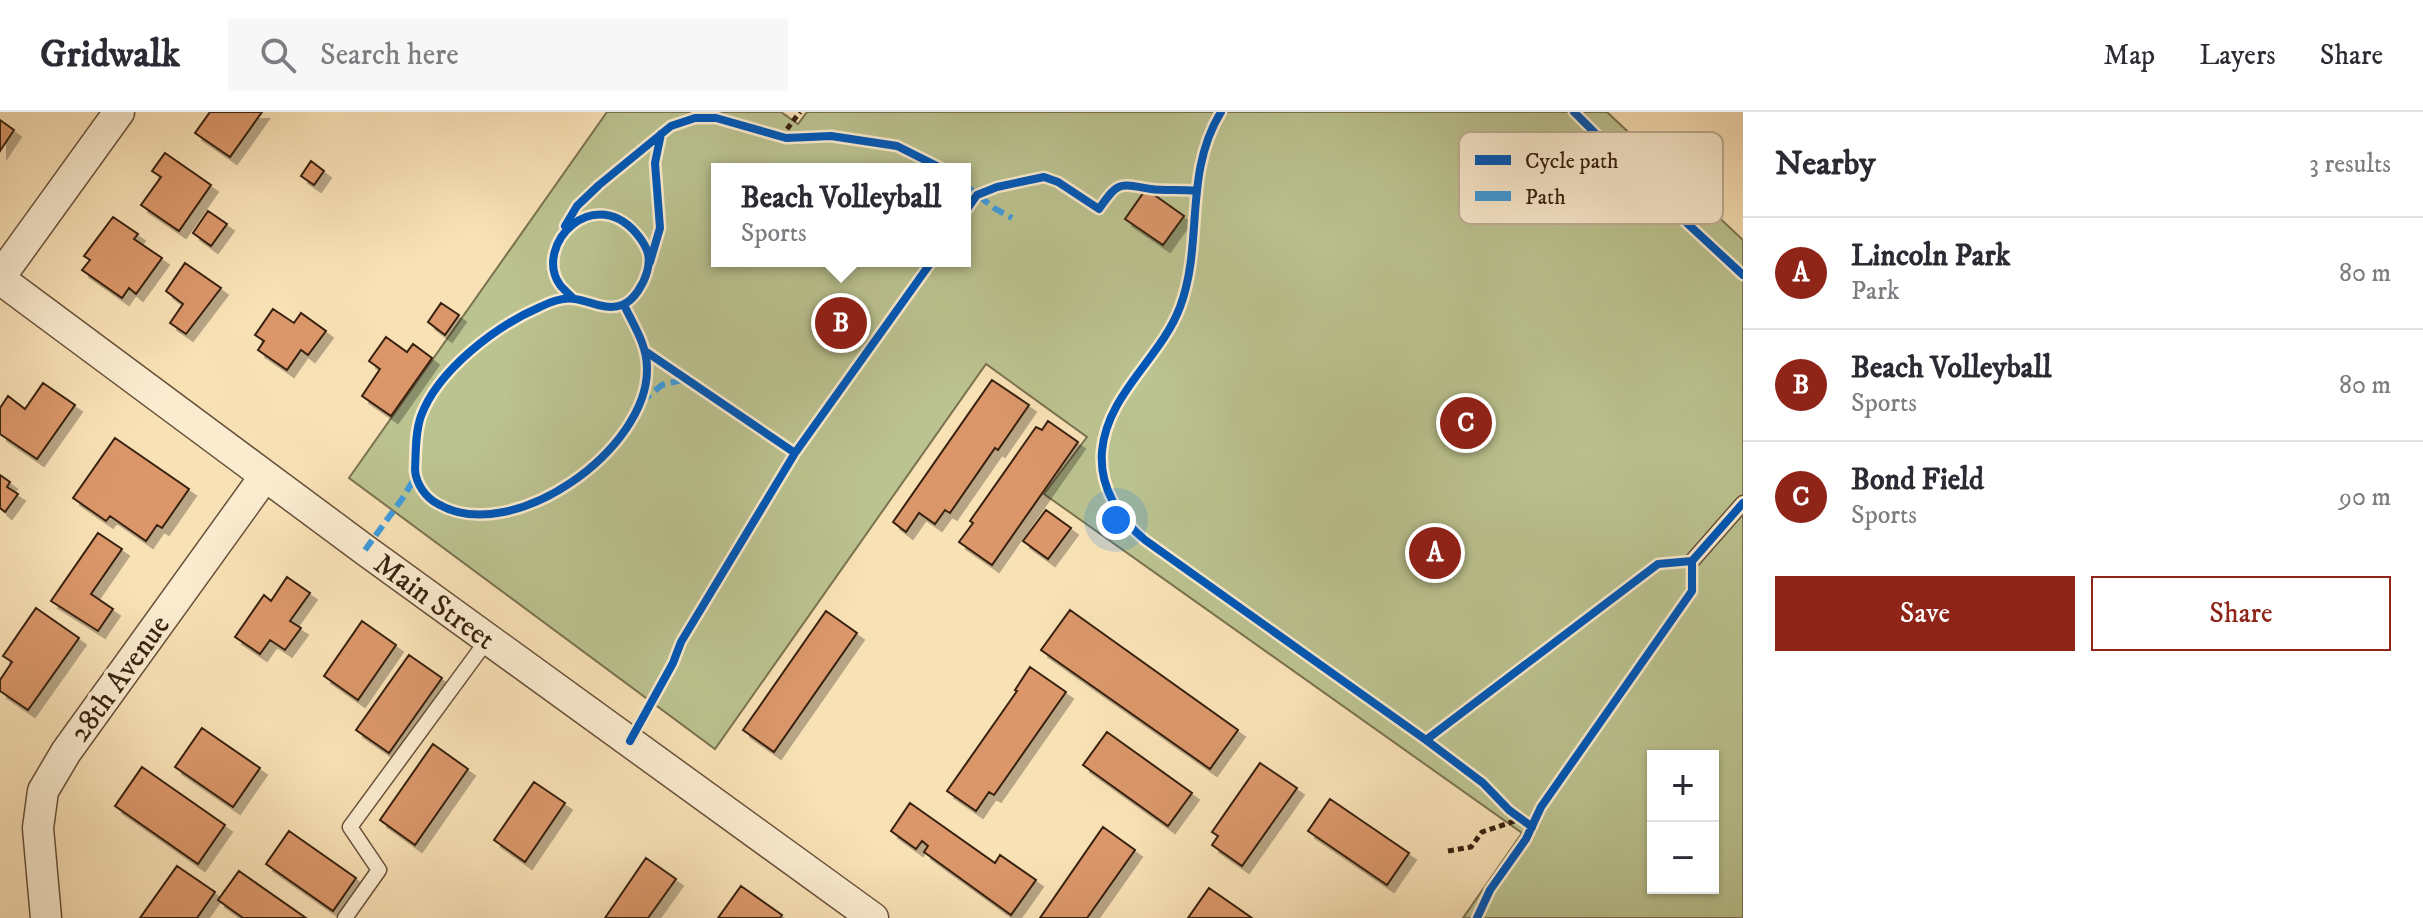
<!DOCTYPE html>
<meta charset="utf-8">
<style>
body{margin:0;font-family:"IM FELL DW Pica",serif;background:#f7f7f7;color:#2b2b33}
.controls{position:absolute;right:24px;bottom:24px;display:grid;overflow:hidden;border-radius:0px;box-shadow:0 2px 6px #0004}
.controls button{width:72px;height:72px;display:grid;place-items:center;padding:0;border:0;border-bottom:2px solid #e1e1e2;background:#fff;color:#2b2b33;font:40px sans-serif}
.you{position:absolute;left:1116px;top:408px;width:28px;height:28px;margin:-20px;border:6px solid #fff;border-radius:50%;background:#1a73e8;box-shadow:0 0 0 12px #1a73e833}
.badge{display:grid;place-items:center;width:52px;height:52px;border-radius:50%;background:#8f2418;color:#fff;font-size:26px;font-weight:700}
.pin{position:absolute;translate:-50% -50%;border:4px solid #fff;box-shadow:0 2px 8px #0006}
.popup{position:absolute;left:711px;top:51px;width:260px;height:104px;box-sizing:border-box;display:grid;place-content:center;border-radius:0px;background:#fff;filter:drop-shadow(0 2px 6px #0005);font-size:26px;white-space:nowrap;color:#7c7c81}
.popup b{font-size:30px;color:#2b2b33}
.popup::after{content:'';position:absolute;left:50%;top:100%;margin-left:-16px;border:16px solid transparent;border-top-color:#fff}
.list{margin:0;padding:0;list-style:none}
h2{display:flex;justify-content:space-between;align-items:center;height:104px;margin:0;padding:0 32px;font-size:34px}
h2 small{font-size:26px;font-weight:400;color:#7c7c81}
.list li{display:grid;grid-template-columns:52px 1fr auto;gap:24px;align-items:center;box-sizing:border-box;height:112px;padding:0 32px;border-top:2px solid #e1e1e2}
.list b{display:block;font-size:30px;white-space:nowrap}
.list p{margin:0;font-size:26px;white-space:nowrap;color:#7c7c81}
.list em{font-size:26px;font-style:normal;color:#7c7c81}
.actions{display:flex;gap:16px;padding:24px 32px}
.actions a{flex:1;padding:18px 0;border:2px solid #8f2418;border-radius:0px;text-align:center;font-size:28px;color:#8f2418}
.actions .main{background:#8f2418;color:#fff}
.icon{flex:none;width:44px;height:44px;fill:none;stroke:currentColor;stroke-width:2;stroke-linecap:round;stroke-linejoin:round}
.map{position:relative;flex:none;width:1743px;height:806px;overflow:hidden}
header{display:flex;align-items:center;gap:48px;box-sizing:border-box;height:112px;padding:0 40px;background:#fff;border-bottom:2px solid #e1e1e2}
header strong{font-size:38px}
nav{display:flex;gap:44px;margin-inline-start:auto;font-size:28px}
.search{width:560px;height:72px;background:#f7f7f7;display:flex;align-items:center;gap:20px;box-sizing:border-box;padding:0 28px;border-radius:0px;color:#7c7c81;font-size:30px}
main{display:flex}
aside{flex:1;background:#fff}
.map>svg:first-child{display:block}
.green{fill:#bbc390;stroke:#7a7250;stroke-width:2;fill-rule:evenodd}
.building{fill:#db976b;stroke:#382110;stroke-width:2;filter:url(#shadow)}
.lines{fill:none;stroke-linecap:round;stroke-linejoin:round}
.lane-casing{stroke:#68513a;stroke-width:17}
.street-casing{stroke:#68513a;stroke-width:33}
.path{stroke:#382110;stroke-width:5;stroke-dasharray:6 4;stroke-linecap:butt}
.lane{stroke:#fbecd0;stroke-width:14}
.street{stroke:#fbecd0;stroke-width:30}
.quiet{stroke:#3e9bde;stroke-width:6;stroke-dasharray:12 6;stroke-linecap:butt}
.cycleway-casing{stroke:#fbecd0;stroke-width:13}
.cycleway{stroke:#0057b8;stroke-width:8}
.labels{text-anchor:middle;stroke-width:8;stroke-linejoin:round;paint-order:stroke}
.street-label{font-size:30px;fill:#382110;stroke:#fbecd0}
.key{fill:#fbecd0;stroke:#c0af96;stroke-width:2}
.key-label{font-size:22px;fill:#382110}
</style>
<header>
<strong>Gridwalk</strong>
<div class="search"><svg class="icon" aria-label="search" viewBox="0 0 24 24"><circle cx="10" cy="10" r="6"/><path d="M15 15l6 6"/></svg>Search here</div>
<nav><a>Map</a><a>Layers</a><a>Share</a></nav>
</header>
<main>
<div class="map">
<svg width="1743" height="806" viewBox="0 0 1743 806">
<defs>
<filter id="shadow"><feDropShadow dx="7" dy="7" stdDeviation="0" flood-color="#0004"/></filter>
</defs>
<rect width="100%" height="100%" fill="#f9e1b6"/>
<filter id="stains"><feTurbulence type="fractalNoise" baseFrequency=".0025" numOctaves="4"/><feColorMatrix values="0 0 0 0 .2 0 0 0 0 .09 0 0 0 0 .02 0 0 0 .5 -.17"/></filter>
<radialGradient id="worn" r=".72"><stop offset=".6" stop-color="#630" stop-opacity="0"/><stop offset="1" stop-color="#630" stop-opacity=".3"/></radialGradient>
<!-- green -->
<path class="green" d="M 607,0 L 781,0 L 798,12 L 807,0 L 1607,0 L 1743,128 L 1743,806 L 1463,806 L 1522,721 L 1044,382 L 1087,325 L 986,252 L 715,637 L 349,366 ZM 717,57 L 965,57 L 965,149 L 717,149 ZM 1653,644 L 1713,644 L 1713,776 L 1653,776 Z"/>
<!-- building -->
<path class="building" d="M 210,0 L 262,0 L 230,45 L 195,21 Z
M 0,8 L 14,18 L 0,39 Z
M 165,41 L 211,73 L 179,119 L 141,93 L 161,65 L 152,59 Z
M 311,49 L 324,59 L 314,73 L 301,64 Z
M 1146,77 L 1184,104 L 1163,133 L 1125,107 Z
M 208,99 L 227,112 L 211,134 L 193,121 Z
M 113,105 L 138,122 L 134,127 L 162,146 L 136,182 L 129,176 L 122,186 L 82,158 L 90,148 L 84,144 Z
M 185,151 L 221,176 L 186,222 L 170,211 L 183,192 L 166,179 Z
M 441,191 L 459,203 L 445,223 L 428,210 Z
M 273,197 L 294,211 L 301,201 L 326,219 L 308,243 L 301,238 L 287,258 L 258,238 L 264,229 L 255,223 Z
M 386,225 L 407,240 L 413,232 L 432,246 L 391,304 L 362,284 L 380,257 L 369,249 Z
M 992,268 L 1029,293 L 998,338 L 995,336 L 950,401 L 945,398 L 935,412 L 919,401 L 906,420 L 893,410 Z
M 43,271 L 75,293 L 37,347 L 0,322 L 0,296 L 8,284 L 25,297 Z
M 1048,309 L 1078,330 L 992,453 L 959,430 L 973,411 L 970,409 L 1036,315 L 1042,318 Z
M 115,326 L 189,377 L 162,416 L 157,413 L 146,429 L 110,404 L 106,409 L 73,386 Z
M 0,363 L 10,370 L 7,375 L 18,382 L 5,400 L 0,396 Z
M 1046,398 L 1071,416 L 1048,447 L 1023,429 Z
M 98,421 L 122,437 L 91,482 L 113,497 L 98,519 L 51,489 Z
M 287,465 L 310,481 L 290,509 L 301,516 L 285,538 L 270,528 L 260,542 L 235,525 L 264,483 L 271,489 Z
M 36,496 L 79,526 L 28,598 L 0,579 L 0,568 L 12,550 L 3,544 Z
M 1070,498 L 1238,618 L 1210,657 L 1041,538 Z
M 826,499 L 857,521 L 774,640 L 743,618 Z
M 362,509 L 396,533 L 358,588 L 324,564 Z
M 409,543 L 442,566 L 389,641 L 356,618 Z
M 1030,555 L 1066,580 L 994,683 L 989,680 L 976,699 L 947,679 L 1017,579 L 1015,578 Z
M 202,616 L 260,656 L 233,695 L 175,655 Z
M 1107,620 L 1192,681 L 1168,714 L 1083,653 Z
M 433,632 L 468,657 L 415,733 L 380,708 Z
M 1260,651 L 1297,676 L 1242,754 L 1212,733 L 1218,724 L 1212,720 Z
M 142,655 L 225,713 L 198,752 L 115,694 Z
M 534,670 L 565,691 L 525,750 L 494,728 Z
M 1330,687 L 1409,741 L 1387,773 L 1308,719 Z
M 910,691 L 995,751 L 1000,743 L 1036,768 L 1011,803 L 924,740 L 928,734 L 922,729 L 916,737 L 891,719 Z
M 1103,715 L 1135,738 L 1087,806 L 1040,806 Z
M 289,719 L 356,766 L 333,799 L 266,752 Z
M 646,746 L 676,767 L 648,806 L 605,806 Z
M 177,754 L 215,780 L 197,806 L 140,806 Z
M 239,759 L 306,806 L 243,806 L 218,788 Z
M 741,774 L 782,803 L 780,806 L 718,806 Z
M 1209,776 L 1252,806 L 1188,806 Z"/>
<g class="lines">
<!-- lane casing -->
<g class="lane-casing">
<path id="lane" d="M 1692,449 L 1743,391
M 345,806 L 379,758 L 350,715 L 488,527"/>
</g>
<!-- street casing -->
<g class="street-casing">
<path id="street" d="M 0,165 L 119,0
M 0,167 L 365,438 L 873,806
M 46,806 L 38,716 L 43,679 L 66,640 L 265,364"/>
</g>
<!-- path -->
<path class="path" d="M 781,25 L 800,0
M 1448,739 L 1471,735 L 1482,720 L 1521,707"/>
<!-- lane -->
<use href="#lane" class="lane"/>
<!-- street -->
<use href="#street" class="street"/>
<!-- quiet -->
<path class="quiet" d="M 965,73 L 994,96 L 1012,106
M 641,290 L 662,273 L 686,267
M 365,438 L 402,387 L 416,364"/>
<!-- cycleway casing -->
<g class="cycleway-casing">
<path id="cycleway" d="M 1221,0 C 1183,62 1204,131 1180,195 C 1161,246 1107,282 1102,339 C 1099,375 1119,407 1145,428 L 1426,628 L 1483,671 L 1509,698 L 1532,715
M 1574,0 L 1662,88 L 1743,163
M 965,100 L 977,83 L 997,75 L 1044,65 L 1058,70 L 1099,97 C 1119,68 1119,72 1151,77 C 1165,79 1181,77 1196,79
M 565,114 L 577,94 L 599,73 L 671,14 L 695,6 L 716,6 L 786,26 L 831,24 L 897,34 L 943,57
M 650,150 L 660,116 L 655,51 L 661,22
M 573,186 C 569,182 564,178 560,173 C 532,133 596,67 640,126 C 648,137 651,146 647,160 C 644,171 634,189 622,193 C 606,199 590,189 575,187 C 563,185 550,190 540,195 C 496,214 438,258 421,304 C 415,321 416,340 415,358 C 416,372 426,386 438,392 C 512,435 649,337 647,256 C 647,233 634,214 624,193
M 645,239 L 795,341
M 1426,628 L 1658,452 L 1692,449
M 630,629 L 673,551 L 681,530 L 795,341 L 932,149
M 1477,806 L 1490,778 L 1526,727 L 1541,695 L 1692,479 L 1692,449 L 1743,391"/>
</g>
<!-- cycleway -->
<use href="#cycleway" class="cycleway"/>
</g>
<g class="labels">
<!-- street labels -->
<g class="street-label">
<text transform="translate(435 489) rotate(36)" y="10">Main Street</text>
<text transform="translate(119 566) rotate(-54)" y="10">28th Avenue</text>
</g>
</g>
<!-- legend -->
<rect x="1459" y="20" width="264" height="92" rx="12" class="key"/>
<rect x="1475" y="43" width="36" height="10" fill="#0057b8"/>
<rect x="1475" y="79" width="36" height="10" fill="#3e9bde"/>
<g class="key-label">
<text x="1525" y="56">Cycle path</text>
<text x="1525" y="92">Path</text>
</g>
<rect width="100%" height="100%" filter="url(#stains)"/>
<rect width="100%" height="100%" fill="url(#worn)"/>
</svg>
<div class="controls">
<button>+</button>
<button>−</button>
</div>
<div class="you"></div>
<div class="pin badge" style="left:1435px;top:441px">A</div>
<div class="pin badge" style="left:841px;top:211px">B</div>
<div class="popup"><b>Beach Volleyball</b>Sports</div>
<div class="pin badge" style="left:1466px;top:311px">C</div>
</div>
<aside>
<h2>Nearby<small>3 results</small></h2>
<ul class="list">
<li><span class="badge">A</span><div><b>Lincoln Park</b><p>Park</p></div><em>80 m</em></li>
<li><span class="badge">B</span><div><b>Beach Volleyball</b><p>Sports</p></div><em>80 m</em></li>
<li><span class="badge">C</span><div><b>Bond Field</b><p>Sports</p></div><em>90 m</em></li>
</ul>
<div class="actions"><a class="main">Save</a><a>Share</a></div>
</aside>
</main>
